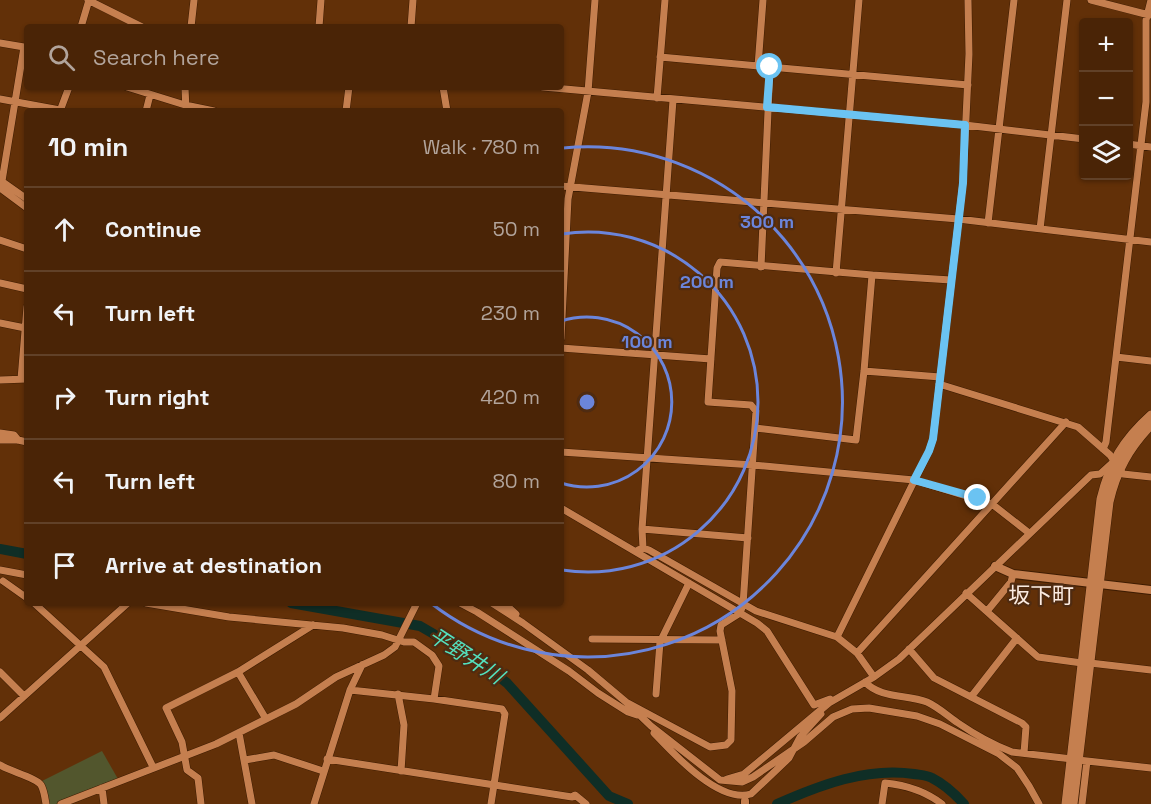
<!DOCTYPE html>
<meta charset="utf-8">
<style>
body{margin:0;font-family:"Space Grotesk","Noto Sans JP",sans-serif;background:#512c10;color:#f1f3f6}
.controls{position:absolute;right:18px;top:18px;display:grid;overflow:hidden;border-radius:6px;box-shadow:0 2px 4px #0004}
.controls button{width:54px;height:54px;display:grid;place-items:center;padding:0;border:0;border-bottom:2px solid #614128;background:#4a2406;color:#f1f3f6;font:30px sans-serif}
.stop{position:absolute;width:18px;height:18px;margin:-14px;border:4px solid #6bc3f2;border-radius:50%;background:#fff}
.stop.end{background:#6bc3f2;border-color:#fff;box-shadow:0 2px 6px #0008}
.list{margin:0;padding:0;list-style:none}
h2{display:flex;justify-content:space-between;align-items:center;height:78px;margin:0;padding:0 24px;font-size:26px}
h2 small{font-size:20px;font-weight:400;color:#b2a49b}
.list li{display:grid;grid-template-columns:39px 1fr auto;gap:18px;align-items:center;box-sizing:border-box;height:84px;padding:0 24px;border-top:2px solid #614128}
.list b{display:block;font-size:22px;white-space:nowrap}
.list em{font-size:20px;font-style:normal;color:#b2a49b}
.icon{flex:none;width:33px;height:33px;fill:none;stroke:currentColor;stroke-width:2;stroke-linecap:round;stroke-linejoin:round}
.map{position:relative;flex:none;width:1151px;height:804px;overflow:hidden}
.search{position:absolute;background:#4a2406;box-shadow:0 2px 4px #0004;left:24px;top:24px;width:540px;height:66px;display:flex;align-items:center;gap:15px;box-sizing:border-box;padding:0 21px;border-radius:6px;color:#b2a49b;font-size:22px}
.panel{position:absolute;background:#4a2406;box-shadow:0 2px 4px #0004;left:24px;top:108px;width:540px;height:498px;border-radius:6px}
.map>svg:first-child{display:block}
.green{fill:#52562d}
.lines{fill:none;stroke-linecap:round;stroke-linejoin:round}
.river{stroke:#0f2e26;stroke-width:10}
.minor-casing{stroke:#3e1c02;stroke-width:8}
.tertiary-casing{stroke:#3e1c02;stroke-width:10}
.secondary-casing{stroke:#3e1c02;stroke-width:10}
.minor{stroke:#c57f4f;stroke-width:7}
.tertiary{stroke:#c57f4f;stroke-width:8}
.secondary{stroke:#c57f4f;stroke-width:9}
.route{stroke:#6bc3f2;stroke-width:8}
.ring{fill:none;stroke:#6b85db;stroke-width:3}
.labels{text-anchor:middle;stroke-width:4.5;stroke-linejoin:round;paint-order:stroke}
.water-label{font-size:21px;font-style:italic;fill:#54e0be;stroke:#4f2b11}
.quarter-label{font-size:22px;fill:#fbebe1;stroke:#4f2b11}
.centre{fill:#6b85db;stroke:#4f2b11;stroke-width:3}
.ring-label{font-size:18px;text-anchor:middle;font-weight:bold;fill:#6b85db;stroke:#4f2b11;stroke-width:4.5;stroke-linejoin:round;paint-order:stroke}
</style>
<div class="map">
<svg width="1151" height="804" viewBox="0 0 1151 804">
<rect width="100%" height="100%" fill="#623008"/>
<!-- green -->
<path class="green" d="M 102,751 L 118,779 L 56,804 L 49,804 L 42,781 Z"/>
<g class="lines">
<!-- river -->
<path class="river" d="M 0,549 L 27,554
M 291,603 L 420,626 L 475,658 L 507,683 L 609,796 L 628,804
M 777,804 C 820,785 867,767 914,774 C 920,775 927,775 932,778 C 944,784 955,794 964,804"/>
<!-- minor casing -->
<g class="minor-casing">
<path id="minor" d="M 88,0 L 142,27
M 1091,0 L 1149,15
M 81,27 L 89,0
M 191,27 L 194,0
M 319,27 L 321,0
M 411,27 L 413,0
M 0,43 L 24,47 L 2,181
M 660,57 L 968,85
M 758,66 L 763,0
M 127,87 L 185,105 L 214,111
M 185,87 L 186,111
M 443,87 L 447,111
M 543,87 L 965,125 L 1084,139
M 657,98 L 665,0
M 0,99 L 60,110
M 60,111 L 69,87
M 146,111 L 150,95
M 346,111 L 349,87
M 1128,144 L 1151,147
M 0,180 L 27,199
M 561,186 L 958,219 L 1151,242
M 0,188 L 27,208
M 988,223 L 1014,0
M 1040,229 L 1067,0
M 0,240 L 27,249
M 761,267 L 770,67
M 836,273 L 859,0
M 872,275 L 951,280
M 0,283 L 27,289
M 0,323 L 25,328
M 561,338 L 568,199 L 588,92 L 595,0
M 561,348 L 711,359
M 1116,357 L 1151,361
M 864,371 L 940,377
M 21,379 L 27,307
M 0,380 L 27,379
M 939,384 L 1078,427 L 1110,455 L 1123,474 L 1151,477
M 0,433 L 14,435 L 18,440
M 0,440 L 18,440 L 27,442
M 1103,449 L 1106,442 L 1146,102 L 1146,20 L 1151,0
M 561,452 L 753,465 L 914,480 L 992,504 L 1029,533
M 561,508 L 757,623 L 767,631 L 814,705 L 830,699
M 642,529 L 748,538
M 643,548 L 642,529 L 673,100
M 638,550 L 643,548 L 649,550 L 756,611 L 837,637 L 857,653 L 874,677
M 0,570 L 27,575
M 3,581 L 27,598
M 966,593 L 1038,657 L 1082,663
M 34,603 L 104,667 L 153,767
M 146,603 L 229,617 L 343,628 L 382,635 L 404,642 L 414,642 L 432,655 L 439,666 L 434,699
M 460,603 L 477,612 L 569,671 L 598,693 L 628,712 L 637,715
M 492,603 L 523,623 L 588,670 L 626,702 L 651,726 L 720,780 L 742,782 L 753,777 L 804,742 L 833,717 L 852,709 L 869,708 L 917,716 L 940,724 L 999,754 L 1017,768 L 1029,786 L 1039,804
M 504,603 L 516,614
M 988,610 L 1011,582 L 1013,574
M 837,637 L 929,451 L 933,439 L 963,182 L 969,54 L 968,0
M 592,639 L 722,640
M 909,649 L 934,678 L 1022,723 L 1026,727 L 1024,753
M 857,653 L 1066,422
M 1090,663 L 1151,670
M 0,672 L 24,696
M 238,672 L 266,719
M 865,682 C 881,699 907,694 927,702 C 938,707 948,716 958,723 C 974,734 994,745 1012,752 L 1072,759
M 350,690 L 434,699 L 502,709 L 505,714 L 491,804
M 398,694 L 404,725 L 401,771
M 656,694 L 660,642 L 689,583
M 971,697 L 1017,638
M 626,702 L 710,747 L 726,745 L 731,740 L 732,691 L 720,631 L 721,625 L 740,613 L 743,605 L 756,411 L 751,405 L 708,402 L 717,268 L 720,262 L 872,275 L 864,371 L 856,440 L 755,428
M 0,718 L 128,603
M 239,733 L 252,804
M 654,733 C 674,754 719,804 751,794 L 789,758 L 800,737 L 821,714
M 327,759 L 572,797 L 575,795 L 586,804
M 245,760 L 274,755 L 323,771
M 1078,760 L 1151,768
M 0,765 C 9,771 37,778 41,785 C 44,790 45,798 46,804
M 727,779 L 744,774 L 829,703 L 874,677 L 899,659 L 1091,475 L 1100,474 L 1111,464
M 102,788 L 104,804
M 61,804 L 216,744 L 296,704 L 336,677 L 384,655 L 395,647 L 417,603
M 201,804 L 198,778 L 187,770 L 182,742 L 166,708 L 238,672 L 313,625
M 314,804 L 350,690 L 362,665
M 882,804 L 885,783 C 906,785 925,791 942,804
M 1082,804 L 1087,761"/>
</g>
<!-- tertiary casing -->
<g class="tertiary-casing">
<path id="tertiary" d="M 995,566 L 1013,574 L 1151,590
M 745,801 L 745,804"/>
</g>
<!-- secondary casing -->
<g class="secondary-casing">
<path id="secondary" d="M 1066,804 L 1101,499 C 1110,463 1123,440 1151,415
M 1073,804 L 1109,502 C 1116,471 1129,448 1151,425"/>
</g>
<!-- minor -->
<use href="#minor" class="minor"/>
<!-- tertiary -->
<use href="#tertiary" class="tertiary"/>
<!-- secondary -->
<use href="#secondary" class="secondary"/>
</g>
<g class="lines">
<!-- route -->
<path class="route" d="M 770,67 L 767,107 L 965,125 L 963,183 L 933,439 L 929,451 L 914,480 L 978,498"/>
</g>
<!-- distance rings -->
<g class="ring">
<path d="M561 321A85 85 0 1 1 561 483"/>
<path d="M562 234A170 170 0 1 1 562 570"/>
<path d="M563 148A255 255 0 1 1 432 604"/>
</g>
<g class="labels">
<!-- water labels -->
<g class="water-label">
<text transform="translate(466 656) rotate(33)" y="7">平野井川</text>
</g>
<!-- quarter labels -->
<g class="quarter-label">
<text x="1041" y="603">坂下町</text>
</g>
</g>
<circle cx="587" cy="402" r="9" class="centre"/>
<g class="ring-label">
<text x="767" y="228">300 m</text>
<text x="707" y="288">200 m</text>
<text x="647" y="348">100 m</text>
</g>
</svg>
<div class="controls">
<button>+</button>
<button>−</button>
<button><svg class="icon" aria-label="layers" viewBox="0 0 24 24"><path d="M12 4l9 5-9 5-9-5zM3 14l9 5 9-5"/></svg></button>
</div>
<div class="stop" style="left:770px;top:67px"></div>
<div class="stop end" style="left:978px;top:498px"></div>
<div class="search"><svg class="icon" aria-label="search" viewBox="0 0 24 24"><circle cx="10" cy="10" r="6"/><path d="M15 15l6 6"/></svg>Search here</div>
<section class="panel">
<h2>10 min<small>Walk · 780 m</small></h2>
<ul class="list">
<li><svg class="icon" aria-label="ahead" viewBox="0 0 24 24"><path d="M12 20V5M6 11l6-6 6 6"/></svg><div><b>Continue</b></div><em>50 m</em></li>
<li><svg class="icon" aria-label="left" viewBox="0 0 24 24"><path d="M17 20v-9H6M10 6l-5 5 5 5"/></svg><div><b>Turn left</b></div><em>230 m</em></li>
<li><svg class="icon" aria-label="right" viewBox="0 0 24 24"><path d="M7 20v-9h11M14 6l5 5-5 5"/></svg><div><b>Turn right</b></div><em>420 m</em></li>
<li><svg class="icon" aria-label="left" viewBox="0 0 24 24"><path d="M17 20v-9H6M10 6l-5 5 5 5"/></svg><div><b>Turn left</b></div><em>80 m</em></li>
<li><svg class="icon" aria-label="arrive" viewBox="0 0 24 24"><path d="M6 21V4h12l-3 4 3 4H6"/></svg><div><b>Arrive at destination</b></div></li>
</ul>
</section>
</div>
